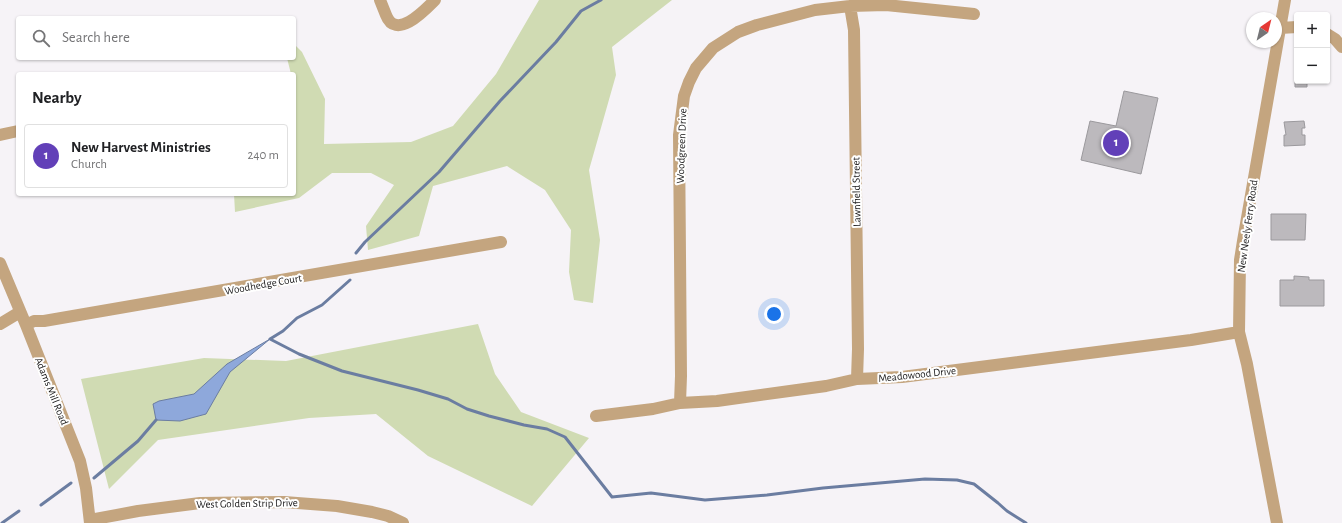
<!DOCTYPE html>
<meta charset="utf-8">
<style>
body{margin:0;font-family:"Alegreya Sans",sans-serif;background:#f2f2f2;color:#202124}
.controls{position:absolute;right:12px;top:12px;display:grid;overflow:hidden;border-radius:4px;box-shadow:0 1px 3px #0004}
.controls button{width:36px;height:36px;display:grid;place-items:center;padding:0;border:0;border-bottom:1px solid #e0e0e0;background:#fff;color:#202124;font:20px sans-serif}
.compass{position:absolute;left:1246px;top:12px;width:36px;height:36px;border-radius:50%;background:#fff;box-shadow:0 1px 3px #0004;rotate:35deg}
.you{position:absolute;left:774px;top:314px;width:14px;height:14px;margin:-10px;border:3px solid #fff;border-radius:50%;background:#1a73e8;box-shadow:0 0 0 6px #1a73e833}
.badge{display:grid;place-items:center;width:26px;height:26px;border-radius:50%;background:#6240b8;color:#fff;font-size:13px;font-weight:700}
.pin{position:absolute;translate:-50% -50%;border:2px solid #fff;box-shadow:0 1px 4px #0006}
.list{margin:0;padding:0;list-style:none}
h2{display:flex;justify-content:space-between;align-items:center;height:52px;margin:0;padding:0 16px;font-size:17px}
h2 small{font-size:13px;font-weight:400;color:#757577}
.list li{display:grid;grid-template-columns:26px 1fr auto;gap:12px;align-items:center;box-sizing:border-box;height:64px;margin:0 8px 8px;padding:0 8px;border:1px solid #e0e0e0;border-radius:4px}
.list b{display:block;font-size:15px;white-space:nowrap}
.list p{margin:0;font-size:13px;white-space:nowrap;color:#757577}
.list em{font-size:13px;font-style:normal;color:#757577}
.icon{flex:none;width:22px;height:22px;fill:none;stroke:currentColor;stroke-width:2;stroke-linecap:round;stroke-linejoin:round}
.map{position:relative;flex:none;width:1342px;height:523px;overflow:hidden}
.search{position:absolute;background:#fff;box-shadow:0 1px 3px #0004;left:16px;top:16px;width:280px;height:44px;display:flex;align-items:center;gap:10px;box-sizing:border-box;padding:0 14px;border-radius:4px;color:#757577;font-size:15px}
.panel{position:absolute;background:#fff;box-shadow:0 1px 3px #0004;left:16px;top:72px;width:280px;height:124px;border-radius:4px}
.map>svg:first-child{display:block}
.green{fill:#d0dbb3}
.water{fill:#8ea8db;stroke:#6b7da1}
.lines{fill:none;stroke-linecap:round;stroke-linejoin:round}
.stream{stroke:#6b7da1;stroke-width:3}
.building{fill:#bcb9bd;stroke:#9b999d}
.minor{stroke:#c4a57f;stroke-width:12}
.labels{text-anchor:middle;stroke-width:4;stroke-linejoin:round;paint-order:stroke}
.street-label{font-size:11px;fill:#1a191a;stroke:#fff}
</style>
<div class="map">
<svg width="1342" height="523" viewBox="0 0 1342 523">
<rect width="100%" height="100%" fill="#f6f3f7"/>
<!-- green -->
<path class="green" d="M 539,0 L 672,0 L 612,47 L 616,75 L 589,170 L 600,240 L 593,303 L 574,300 L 569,272 L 571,230 L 545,190 L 507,166 L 433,186 L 419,236 L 368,250 L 366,226 L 394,185 L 371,173 L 332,173 L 299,198 L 235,212 L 234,194 L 294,194 L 294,74 L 291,74 L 287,58 L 294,58 L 294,44 L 302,52 L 325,99 L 324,144 L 411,142 L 453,126 L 496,74 Z
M 478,324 L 495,374 L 521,412 L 589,438 L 532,506 L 428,456 L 376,414 L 309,418 L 158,440 L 109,489 L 81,379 L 204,358 L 286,361 Z"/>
<!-- water -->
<path class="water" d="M 270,339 L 230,372 L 206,414 L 180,421 L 156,420 L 153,404 L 159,401 L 194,394 L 227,364 Z"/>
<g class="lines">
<!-- stream -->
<path class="stream" d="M 356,253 L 365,242 L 439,172 L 500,101 L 556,42 L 581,11 L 601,0
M 270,339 L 299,354 L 342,371 L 418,390 L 448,399 L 467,409 L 489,416 L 524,425 L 547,429 L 565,437 L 612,497 L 651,493 L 705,500 L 767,495 L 823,488 L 925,479 L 957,480 L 974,484 L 998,503 L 1007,511 L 1026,523
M 270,339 L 283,331 L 297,318 L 322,305 L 350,280
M 94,478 L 138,441 L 156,420
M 41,505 L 71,483
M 2,523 L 19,511"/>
</g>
<!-- building -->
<path class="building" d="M 1295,57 L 1297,57 L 1297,81 L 1307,81 L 1307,87 L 1295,87 Z
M 1124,91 L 1158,98 L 1141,174 L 1081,160 L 1090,121 L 1116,126 Z
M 1304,121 L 1305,128 L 1302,128 L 1302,135 L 1305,135 L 1305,145 L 1284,146 L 1284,135 L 1286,135 L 1284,122 Z
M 1271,214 L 1306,214 L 1305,240 L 1271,240 Z
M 1294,276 L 1309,277 L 1309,280 L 1324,280 L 1324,306 L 1280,306 L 1280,280 L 1294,280 Z"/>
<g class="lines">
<!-- minor -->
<path class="minor" d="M 380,0 C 382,5 384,10 386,15 C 396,41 425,10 435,0
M 850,6 L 854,30 L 858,349 L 857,379
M 1280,28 L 1297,27
M 1327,34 L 1335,39 L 1342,47
M 0,135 L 18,131
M 0,263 L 26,325 L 80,461 L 86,488 L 90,523
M 0,324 L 20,312
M 26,325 L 34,321 L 44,321 L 501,242
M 680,403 L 681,376 L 679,135 L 684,96 L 689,82 L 696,68 L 713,48 L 738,32 L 757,25 L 815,10 L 850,6 L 886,5 L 974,14
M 596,416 L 653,409 L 680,403 L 717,401 L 826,386 L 857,379 L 902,377 L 1191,340 L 1239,332
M 90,520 L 138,511 L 200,503 L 284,502 L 337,506 L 372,512 L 388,516 L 403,523
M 1277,523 L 1247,364 L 1239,332 L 1240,260 L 1243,241 L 1285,0"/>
</g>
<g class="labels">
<!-- street labels -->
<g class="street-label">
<text transform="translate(681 146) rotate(-88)" y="4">Woodgreen Drive</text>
<text transform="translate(856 192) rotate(-91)" y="4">Lawnfield Street</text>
<text transform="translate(1247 226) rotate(-82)" y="4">New Neely Ferry Road</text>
<text transform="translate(263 284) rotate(-10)" y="4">Woodhedge Court</text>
<text transform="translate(917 374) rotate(-6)" y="4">Meadowood Drive</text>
<text transform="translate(52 391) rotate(68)" y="4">Adams Mill Road</text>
<text transform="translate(247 503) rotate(-1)" y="4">West Golden Strip Drive</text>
</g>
</g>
</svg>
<div class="controls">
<button>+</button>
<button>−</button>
</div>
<svg class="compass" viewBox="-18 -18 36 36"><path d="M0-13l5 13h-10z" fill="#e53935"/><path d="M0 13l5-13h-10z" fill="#757577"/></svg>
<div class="you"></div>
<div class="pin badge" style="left:1116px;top:143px">1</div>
<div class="search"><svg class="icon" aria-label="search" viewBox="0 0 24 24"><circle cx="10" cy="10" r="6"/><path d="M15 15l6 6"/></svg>Search here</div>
<section class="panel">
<h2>Nearby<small></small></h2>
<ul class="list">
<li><span class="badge">1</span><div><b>New Harvest Ministries</b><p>Church</p></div><em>240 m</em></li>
</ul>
</section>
</div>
